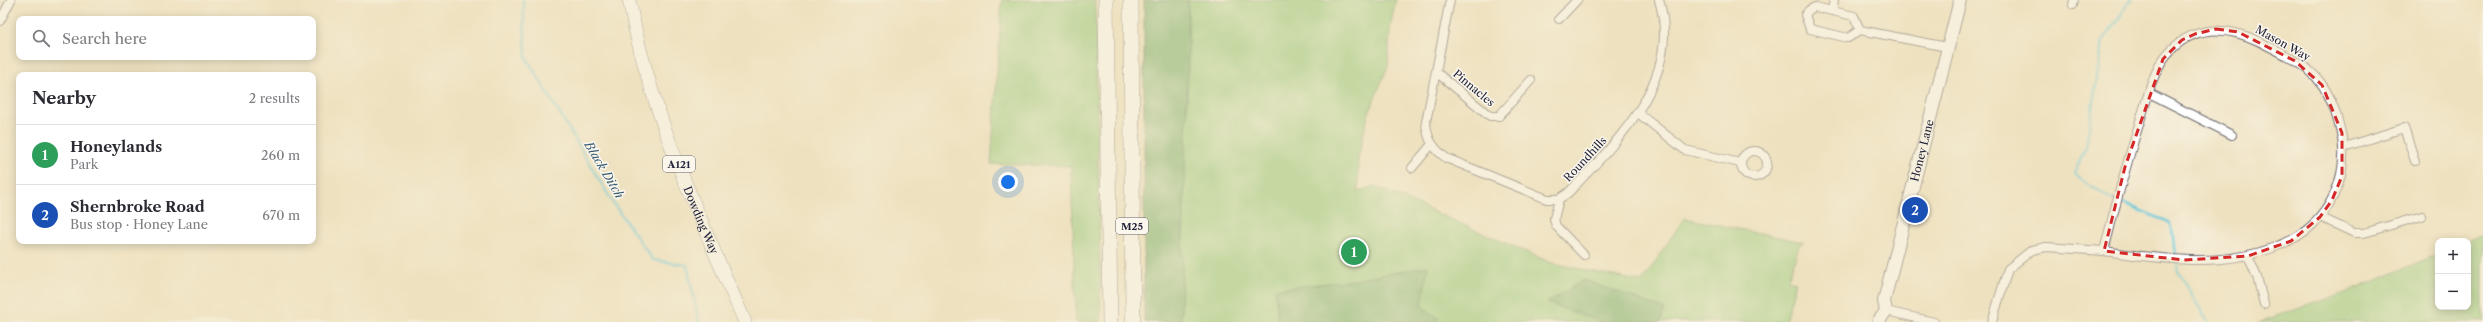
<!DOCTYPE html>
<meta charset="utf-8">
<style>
body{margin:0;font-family:"Libre Caslon Text",serif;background:#f7f7f7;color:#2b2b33}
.controls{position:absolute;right:12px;bottom:12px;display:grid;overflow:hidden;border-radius:8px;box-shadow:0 2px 10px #0003}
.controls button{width:36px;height:36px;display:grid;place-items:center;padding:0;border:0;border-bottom:1px solid #e1e1e2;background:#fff;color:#2b2b33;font:20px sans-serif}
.you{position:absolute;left:1008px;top:182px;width:14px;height:14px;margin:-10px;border:3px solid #fff;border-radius:50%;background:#1a73e8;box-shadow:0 0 0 6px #1a73e833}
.badge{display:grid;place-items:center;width:26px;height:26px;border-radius:50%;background:#d1495b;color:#fff;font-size:13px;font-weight:700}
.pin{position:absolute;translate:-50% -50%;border:2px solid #fff;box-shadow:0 1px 4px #0006}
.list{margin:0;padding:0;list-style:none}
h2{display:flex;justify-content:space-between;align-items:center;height:52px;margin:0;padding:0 16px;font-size:17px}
h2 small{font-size:13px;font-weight:400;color:#7c7c81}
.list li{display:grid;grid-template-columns:26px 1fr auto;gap:12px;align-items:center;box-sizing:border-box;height:60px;padding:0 16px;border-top:1px solid #e1e1e2}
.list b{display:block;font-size:15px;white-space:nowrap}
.list p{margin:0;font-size:13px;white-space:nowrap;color:#7c7c81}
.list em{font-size:13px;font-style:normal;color:#7c7c81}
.icon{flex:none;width:22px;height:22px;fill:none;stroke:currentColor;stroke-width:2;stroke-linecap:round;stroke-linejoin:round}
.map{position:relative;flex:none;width:2483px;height:322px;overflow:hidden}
.search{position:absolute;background:#fff;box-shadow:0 2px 10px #0003;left:16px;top:16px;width:300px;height:44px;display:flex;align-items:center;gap:10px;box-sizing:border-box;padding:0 14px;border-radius:8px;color:#7c7c81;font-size:15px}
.panel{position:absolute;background:#fff;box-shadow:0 2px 10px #0003;left:16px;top:72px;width:300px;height:172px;border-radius:8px}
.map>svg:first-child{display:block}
.green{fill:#93cc7f;stroke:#5a775d}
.forest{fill:#76b06e;stroke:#4c6954}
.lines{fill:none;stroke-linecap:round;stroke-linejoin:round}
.stream{stroke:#5ec6da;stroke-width:2.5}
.street-casing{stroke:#69656a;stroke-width:10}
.secondary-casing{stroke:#69656a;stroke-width:14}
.primary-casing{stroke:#69656a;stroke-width:14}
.highway-casing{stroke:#69656a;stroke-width:16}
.street{stroke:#fff;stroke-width:8}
.secondary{stroke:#fff;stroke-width:12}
.primary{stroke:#fff;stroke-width:13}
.highway{stroke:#fff;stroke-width:15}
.marked{fill:none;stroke:#d62828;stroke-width:3;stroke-dasharray:8 5;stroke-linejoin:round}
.labels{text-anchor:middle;stroke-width:3;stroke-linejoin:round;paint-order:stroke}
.shield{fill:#fbf7ec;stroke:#636270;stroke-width:1}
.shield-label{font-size:10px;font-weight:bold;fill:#22223b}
.street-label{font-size:11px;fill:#22223b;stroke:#fbf7ec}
.water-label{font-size:12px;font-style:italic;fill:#375b73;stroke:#fbf7ec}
</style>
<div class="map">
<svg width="2483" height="322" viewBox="0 0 2483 322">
<rect width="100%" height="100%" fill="#fbf7ec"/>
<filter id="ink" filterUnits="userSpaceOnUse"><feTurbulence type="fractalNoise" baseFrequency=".025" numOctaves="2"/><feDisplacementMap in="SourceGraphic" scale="8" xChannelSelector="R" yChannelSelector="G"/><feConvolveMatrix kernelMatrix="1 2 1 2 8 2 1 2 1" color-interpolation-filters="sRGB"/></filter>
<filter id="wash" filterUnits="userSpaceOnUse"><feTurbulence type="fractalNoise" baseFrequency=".012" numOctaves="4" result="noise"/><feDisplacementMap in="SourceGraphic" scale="16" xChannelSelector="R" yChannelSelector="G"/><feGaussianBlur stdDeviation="0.9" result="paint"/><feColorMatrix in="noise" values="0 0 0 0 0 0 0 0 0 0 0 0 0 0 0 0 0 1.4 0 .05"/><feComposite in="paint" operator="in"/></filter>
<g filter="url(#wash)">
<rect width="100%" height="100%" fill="#eee1c0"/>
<!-- green -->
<path class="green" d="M 1002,0 L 1095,0 L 1101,322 L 1076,322 L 1071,166 L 991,164 Z
M 1188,0 L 1396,0 L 1390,28 L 1388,66 L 1368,115 L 1358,158 L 1358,192 L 1374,186 L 1552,263 L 1642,282 L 1684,218 L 1803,242 L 1799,246 L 1788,280 L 1796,282 L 1785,322 L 1181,322 C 1182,215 1189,107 1188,0 Z
M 2483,234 L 2483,322 L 2258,322 L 2349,292 L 2438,254 L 2438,307 L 2468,307 L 2467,241 Z"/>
<!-- forest -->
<path class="forest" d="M 1144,0 L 1188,0 C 1189,107 1182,215 1181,322 L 1144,322 Z
M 1428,266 L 1422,306 L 1438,318 L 1435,322 L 1278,322 L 1275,289 L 1354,280 Z
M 1584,280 L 1664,309 L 1661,322 L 1603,322 L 1547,303 Z"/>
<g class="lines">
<!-- stream -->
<path class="stream" d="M 523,0 L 526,57 L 613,203 L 653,260 L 687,265 L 699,322
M 2131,0 L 2103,41 L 2086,147 L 2074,174 L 2109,198 L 2169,222 L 2174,237 L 2178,272 L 2208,322"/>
</g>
</g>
<g filter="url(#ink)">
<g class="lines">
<!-- street casing -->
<g class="street-casing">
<path id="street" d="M 1450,0 L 1426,122 C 1427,139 1433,148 1446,158 L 1547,199 L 1559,199 L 1568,193 C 1617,142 1683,79 1659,0
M 2073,5 L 2074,0
M 1832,11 L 1834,0
M 1559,19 L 1577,0
M 0,21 L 11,0
M 1860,30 L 1854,16 L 1815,7 L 1809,10 L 1805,15 L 1810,29 L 1848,38 L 1860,30 L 1947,47
M 1436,72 L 1490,116 L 1499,116 L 1531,80
M 2149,93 L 2232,135
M 1638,113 L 1685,150 L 1740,163
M 2344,147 L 2404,128 L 2415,161
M1741 164a13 13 0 1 1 26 0a13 13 0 1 1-26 0Z
M 1412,168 L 1432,144
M 1559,199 L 1554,219 L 1556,226 L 1584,255
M 2320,217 L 2354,233 L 2364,233 L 2422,216
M 2248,256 L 2257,277 L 2264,304
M 1886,311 L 1934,322
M 1992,322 L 2008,269 L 2032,250 L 2046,247 L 2104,251 C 2116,202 2129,155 2144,108 C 2150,88 2156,64 2171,50 C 2197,24 2228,27 2258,41 C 2278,51 2301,61 2316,77 C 2327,89 2334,106 2338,121 C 2354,172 2331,225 2280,245 C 2224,269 2163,259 2104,251"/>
</g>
<!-- secondary casing -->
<g class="secondary-casing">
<g id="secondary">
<path id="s1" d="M 1878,322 L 1886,311 L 1884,301 L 1960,0"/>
</g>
</g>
<!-- primary casing -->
<g class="primary-casing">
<g id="primary">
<path id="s2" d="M 629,0 C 650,113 700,218 745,322"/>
</g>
</g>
<!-- highway casing -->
<g class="highway-casing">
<path id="highway" d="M 1106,0 L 1110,322
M 1131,0 L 1133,322"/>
</g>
<!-- street -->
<use href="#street" class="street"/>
<!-- secondary -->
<use href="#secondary" class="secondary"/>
<!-- primary -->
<use href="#primary" class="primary"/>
<!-- highway -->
<use href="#highway" class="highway"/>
</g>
</g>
<!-- marked area -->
<path d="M0 0H2483V322H0ZM 2216,29 L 2238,32 L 2295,61 L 2322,85 L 2342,133 L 2342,176 L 2332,200 L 2320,217 L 2291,241 L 2248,256 L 2184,260 L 2104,251 L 2125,167 L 2163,59 L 2182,40 L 2195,34 Z" fill="#eee1c0" fill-opacity=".55" fill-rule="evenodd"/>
<path class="marked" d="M 2216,29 L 2238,32 L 2295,61 L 2322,85 L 2342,133 L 2342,176 L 2332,200 L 2320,217 L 2291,241 L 2248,256 L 2184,260 L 2104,251 L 2125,167 L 2163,59 L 2182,40 L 2195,34 Z"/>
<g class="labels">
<!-- shield labels -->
<g class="shield">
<rect x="663" y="156" width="32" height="16" rx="3"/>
<rect x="1116" y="218" width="32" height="16" rx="3"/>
</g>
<g class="shield-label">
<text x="679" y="168">A121</text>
<text x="1132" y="230">M25</text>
</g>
<!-- street labels -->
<g class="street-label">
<text transform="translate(2283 43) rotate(29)" y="4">Mason Way</text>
<text transform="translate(1474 88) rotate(40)" y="4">Pinnacles</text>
<text dy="4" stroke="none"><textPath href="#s1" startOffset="179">Honey Lane</textPath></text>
<text transform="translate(1585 159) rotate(-47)" y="4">Roundhills</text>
<text dy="4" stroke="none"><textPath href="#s2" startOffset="232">Dowding Way</textPath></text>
</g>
<!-- water labels -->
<g class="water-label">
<text transform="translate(604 170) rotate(59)" y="4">Black Ditch</text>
</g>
</g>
</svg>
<div class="controls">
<button>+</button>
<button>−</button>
</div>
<div class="you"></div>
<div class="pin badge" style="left:1354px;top:252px;background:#2e9e5b">1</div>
<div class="pin badge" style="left:1915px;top:210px;background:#1a4fb4">2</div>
<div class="search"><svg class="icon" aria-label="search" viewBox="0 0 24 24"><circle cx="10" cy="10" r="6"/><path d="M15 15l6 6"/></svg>Search here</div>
<section class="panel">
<h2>Nearby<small>2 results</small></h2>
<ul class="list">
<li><span class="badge" style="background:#2e9e5b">1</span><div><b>Honeylands</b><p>Park</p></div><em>260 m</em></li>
<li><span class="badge" style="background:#1a4fb4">2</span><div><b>Shernbroke Road</b><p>Bus stop · Honey Lane</p></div><em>670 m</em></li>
</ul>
</section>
</div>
